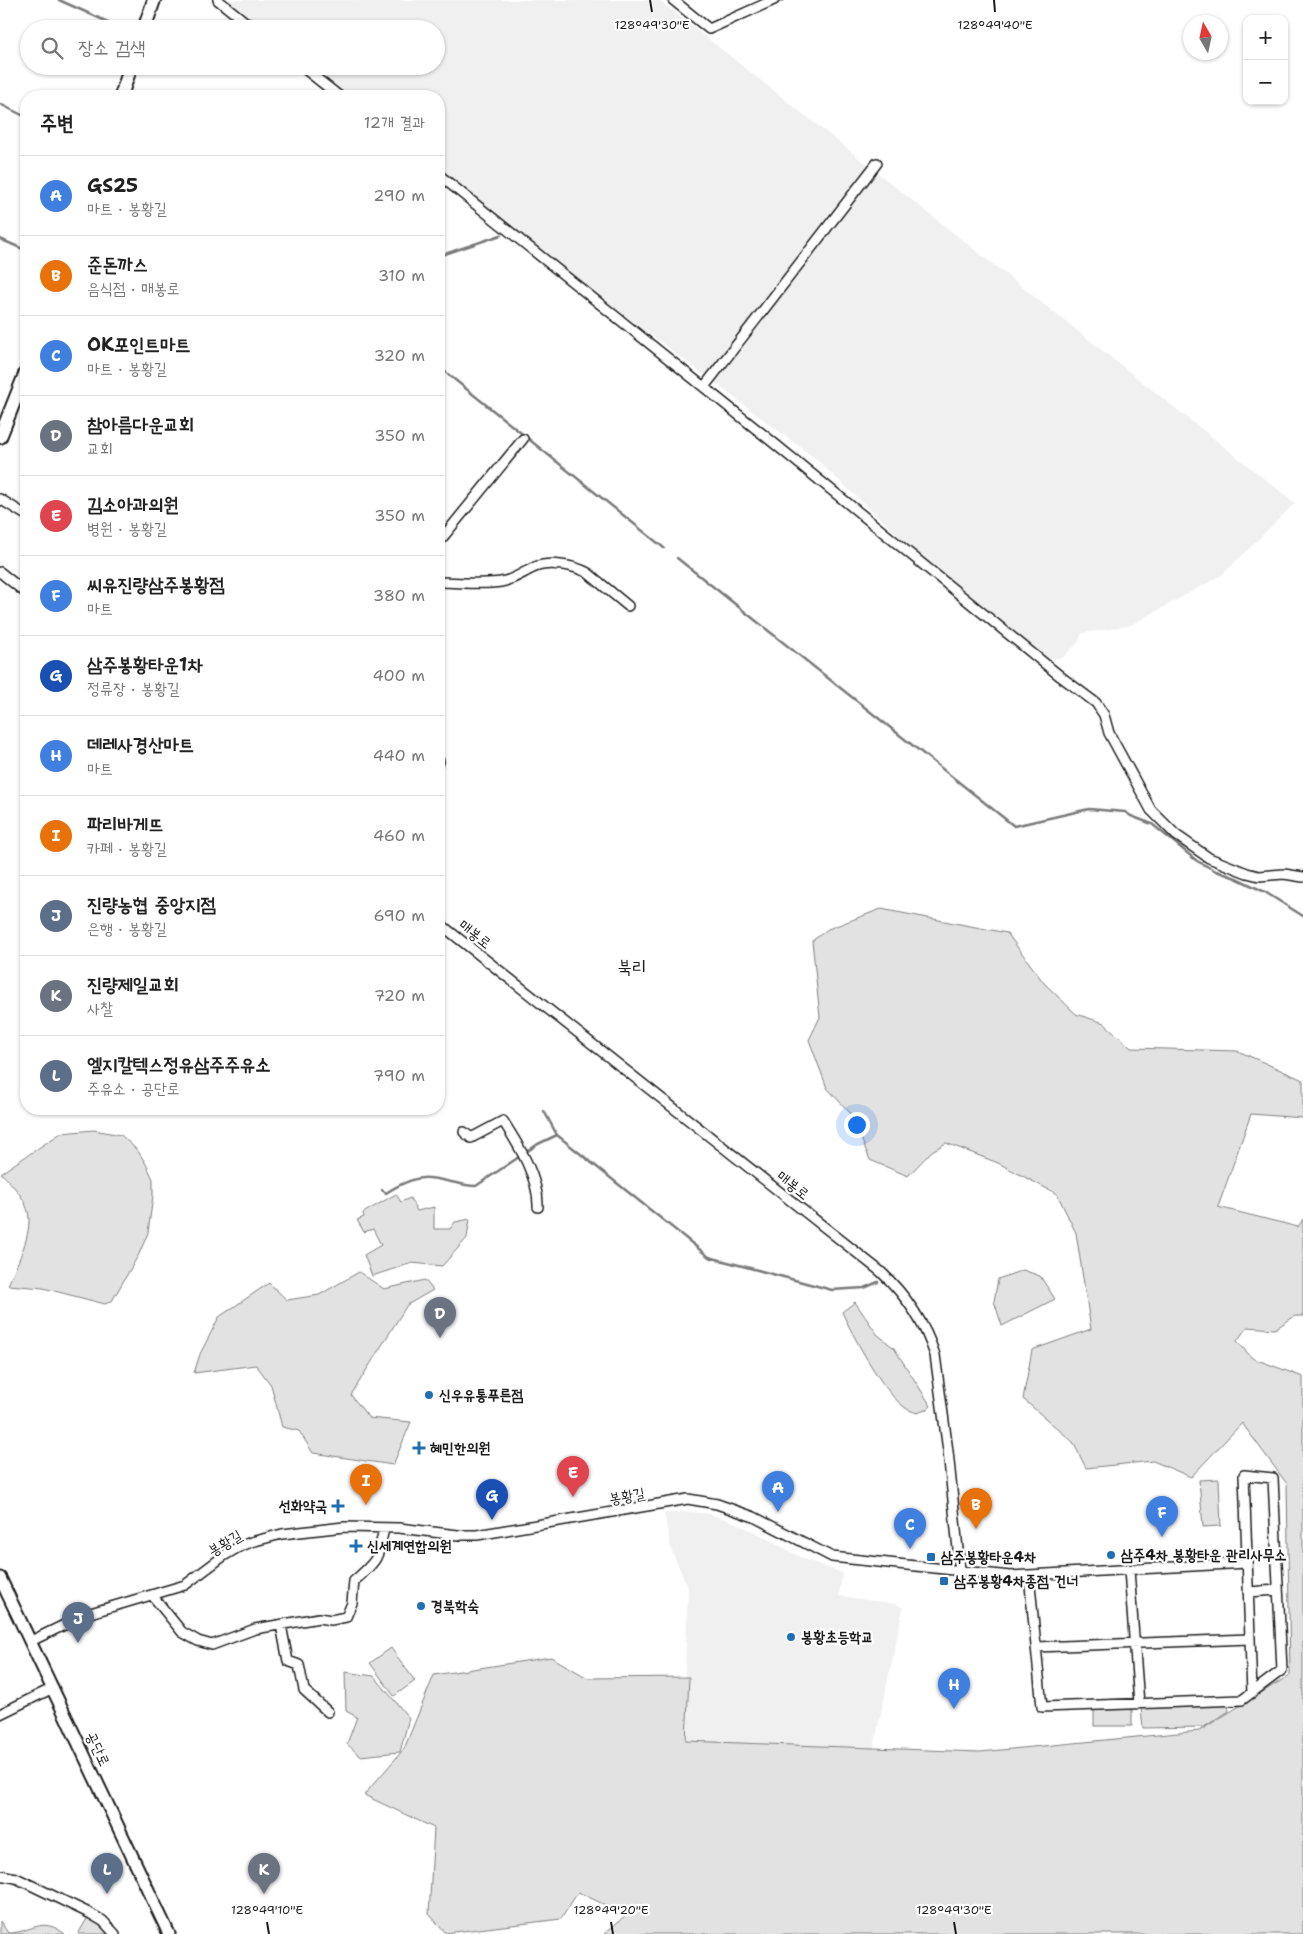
<!DOCTYPE html>
<html lang="ko">
<meta charset="utf-8">
<style>
body{margin:0;font-family:"Shantell Sans","Poor Story",sans-serif;background:#f2f2f2;color:#222}
.controls{position:absolute;right:15px;top:15px;display:grid;overflow:hidden;border-radius:10px;box-shadow:0 1px 4px #0004}
.controls button{width:45px;height:45px;display:grid;place-items:center;padding:0;border:0;border-bottom:1px solid #e0e0e0;background:#fff;color:#222;font:25px sans-serif}
.compass{position:absolute;left:1183px;top:15px;width:45px;height:45px;border-radius:50%;background:#fff;box-shadow:0 1px 4px #0004;rotate:351deg}
.you{position:absolute;left:856px;top:1124px;width:18px;height:18px;margin:-12px;border:4px solid #fff;border-radius:50%;background:#1a73e8;box-shadow:0 0 0 8px #1a73e833}
.badge{display:grid;place-items:center;width:32px;height:32px;border-radius:50%;background:#1f6fb2;color:#fff;font-size:16px;font-weight:700}
.pin{position:absolute;translate:-50% -41px;filter:drop-shadow(0 1px 2px #0008)}
.pin::after{content:'';position:absolute;top:26px;width:18px;height:15px;background:inherit;clip-path:polygon(0 0,100% 0,50% 100%)}
.list{margin:0;padding:0;list-style:none}
h2{display:flex;justify-content:space-between;align-items:center;height:65px;margin:0;padding:0 20px;font-size:21px}
h2 small{font-size:16px;font-weight:400;color:#767676}
.list li{display:grid;grid-template-columns:32px 1fr auto;gap:15px;align-items:center;box-sizing:border-box;height:80px;padding:0 20px;border-top:1px solid #e0e0e0}
.list b{display:block;font-size:19px;white-space:nowrap}
.list p{margin:0;font-size:16px;white-space:nowrap;color:#767676}
.list em{font-size:16px;font-style:normal;color:#767676}
.icon{flex:none;width:28px;height:28px;fill:none;stroke:currentColor;stroke-width:2;stroke-linecap:round;stroke-linejoin:round}
.map{position:relative;flex:none;width:1303px;height:1934px;overflow:hidden}
.search{position:absolute;background:#fff;box-shadow:0 1px 4px #0004;left:20px;top:20px;width:425px;height:55px;display:flex;align-items:center;gap:12px;box-sizing:border-box;padding:0 18px;border-radius:28px;color:#767676;font-size:19px}
.panel{position:absolute;background:#fff;box-shadow:0 1px 4px #0004;left:20px;top:90px;width:425px;height:1025px;border-radius:20px}
.map>svg:first-child{display:block}
.built{fill:#f0f0f0}
.green{fill:#e2e2e2;stroke:#7f7f7f}
.lines{fill:none;stroke-linecap:round;stroke-linejoin:round}
.stream{stroke:#7a7a7a;stroke-width:2.5}
.minor-casing{stroke:#1c1c1c;stroke-width:12}
.tertiary-casing{stroke:#1c1c1c;stroke-width:15}
.secondary-casing{stroke:#1c1c1c;stroke-width:16}
.minor{stroke:#fff;stroke-width:9}
.tertiary{stroke:#fff;stroke-width:11}
.secondary{stroke:#fff;stroke-width:12}
.ticks{fill:none;stroke:#1c1c1c;stroke-width:2}
.poi-dot{fill:#1f6fb2;stroke:#fff;stroke-width:2}
.labels{text-anchor:middle;stroke-width:4.5;stroke-linejoin:round;paint-order:stroke}
.street-label{font-size:15px;fill:#1c1c1c;stroke:#fff}
.poi-label{font-size:15px;font-weight:bold;fill:#1c1c1c;stroke:#fff;text-anchor:start}
.quarter-label{font-size:18px;fill:#1c1c1c;stroke:#fff}
.ticks-label{font-size:12px;text-anchor:middle;fill:#1c1c1c;stroke:#fff;stroke-width:4.5;stroke-linejoin:round;paint-order:stroke}
</style>
<div class="map">
<svg width="1303" height="1934" viewBox="0 0 1303 1934">
<rect width="100%" height="100%" fill="#fff"/>
<filter id="ink" filterUnits="userSpaceOnUse"><feTurbulence type="fractalNoise" baseFrequency=".02" numOctaves="2"/><feDisplacementMap in="SourceGraphic" scale="10" xChannelSelector="R" yChannelSelector="G"/><feConvolveMatrix kernelMatrix="1 2 1 2 8 2 1 2 1" color-interpolation-filters="sRGB"/></filter>
<g filter="url(#ink)">
<!-- built -->
<path class="built" d="M 224,0 L 659,0 L 1295,503 L 1222,575 L 1129,626 L 1082,633 L 1078,643 L 1062,658 L 1048,658 L 915,551 L 816,459 L 606,301 L 439,169 L 439,96 L 346,96 L 308,66 L 436,66 L 436,29 L 261,29 Z
M 685,1512 L 706,1513 L 729,1520 L 757,1533 L 804,1559 L 842,1573 L 839,1596 L 896,1604 L 903,1608 L 872,1756 L 682,1753 L 688,1588 L 671,1549 L 664,1513 Z"/>
<!-- green -->
<path class="green" d="M 881,909 L 1007,933 L 1044,983 L 1076,1014 L 1104,1023 L 1131,1048 L 1238,1051 L 1303,1080 L 1303,1118 L 1251,1114 L 1218,1207 L 1298,1227 L 1303,1219 L 1303,1316 L 1295,1316 L 1275,1329 L 1247,1327 L 1237,1341 L 1252,1358 L 1303,1377 L 1303,1934 L 604,1934 L 626,1915 L 578,1892 L 561,1919 L 446,1933 L 429,1914 L 434,1828 L 364,1795 L 404,1749 L 434,1675 L 551,1657 L 588,1678 L 689,1677 L 686,1741 L 980,1752 L 1199,1731 L 1290,1675 L 1287,1484 L 1242,1423 L 1191,1477 L 1153,1461 L 1086,1468 L 1073,1442 L 1023,1399 L 1032,1350 L 1091,1329 L 1076,1233 L 1057,1194 L 998,1163 L 946,1143 L 932,1151 L 908,1176 L 870,1160 L 851,1114 L 827,1088 L 809,1040 L 820,1017 L 812,941 L 828,929 Z
M 94,1130 L 121,1135 L 138,1151 L 146,1164 L 153,1179 L 153,1196 L 148,1233 L 139,1254 L 112,1301 L 105,1304 L 43,1288 L 8,1285 C 16,1266 30,1239 29,1218 C 28,1201 13,1185 1,1173 L 61,1133 Z
M 396,1194 L 401,1202 L 410,1198 L 417,1211 L 434,1207 L 434,1229 L 450,1229 L 455,1222 L 470,1219 L 467,1238 L 442,1266 L 412,1263 L 372,1276 L 364,1255 L 381,1245 L 373,1229 L 364,1232 L 357,1220 L 364,1217 L 363,1213 Z
M 1023,1270 L 1040,1276 L 1055,1299 L 1002,1326 L 994,1301 L 998,1279 Z
M 359,1272 L 384,1289 L 425,1280 L 433,1290 L 407,1305 L 351,1395 L 369,1418 L 411,1422 L 393,1465 L 313,1453 L 299,1431 L 282,1427 L 271,1385 L 256,1365 L 194,1373 L 200,1354 L 219,1317 L 269,1283 L 287,1300 L 319,1295 Z
M 855,1302 L 877,1334 L 894,1348 L 931,1406 L 928,1409 L 917,1413 C 912,1411 907,1410 903,1406 C 882,1390 854,1338 842,1312 Z
M 1219,1479 L 1221,1526 L 1203,1527 L 1199,1480 Z
M 391,1648 L 415,1681 L 394,1696 L 370,1663 Z
M 345,1672 L 374,1676 L 409,1718 L 400,1752 L 360,1756 L 347,1744 L 357,1717 L 346,1711 Z
M 1228,1705 L 1229,1711 L 1204,1727 L 1143,1728 L 1141,1708 Z
M 1132,1709 L 1132,1726 L 1094,1726 L 1094,1710 Z
M 88,1917 L 102,1924 L 112,1934 L 78,1934 Z
M 0,1921 L 8,1933 C 32,1933 41,1915 65,1934 L 0,1934 Z"/>
<g class="lines">
<!-- stream -->
<path class="stream" d="M 59,0 L 110,23
M 775,3 L 783,0
M 0,104 L 26,117
M 0,239 L 25,250 L 26,247
M 439,256 L 501,235
M 439,367 L 664,548
M 677,558 L 1014,826 L 1089,809 L 1125,812 L 1131,816 L 1152,824 L 1197,861 L 1216,871 L 1236,878 L 1265,892 L 1303,916
M 544,1111 L 557,1135 L 709,1257 L 832,1290 L 864,1288 L 878,1282
M 382,1190 L 386,1193 C 397,1186 410,1179 422,1178 C 435,1176 460,1186 476,1186 L 538,1144 L 557,1135"/>
<!-- minor casing -->
<g class="minor-casing">
<path id="minor" d="M 218,0 L 254,29
M 673,0 L 709,29 L 774,0
M 301,66 L 339,96
M 439,175 L 770,440 L 1060,676 L 1096,703 L 1104,715 L 1109,733 L 1151,810 L 1176,835 L 1209,858 L 1247,873 L 1259,876 L 1284,874 L 1303,877
M 704,387 L 877,163
M 0,499 L 26,515
M 439,542 L 523,439
M 0,572 L 26,593
M 439,582 C 459,582 481,585 501,582 C 513,580 522,573 533,568 C 548,561 574,565 588,573 L 628,606
M 439,761 L 439,762
M 439,923 L 880,1271 C 906,1295 924,1321 935,1355 L 948,1451 L 960,1569
M 464,1132 L 471,1138 L 503,1121 C 518,1144 539,1178 538,1207
M 1129,1570 L 1139,1704
M 1029,1575 L 1042,1707 L 1242,1700 L 1282,1670 L 1273,1478 L 1244,1475 L 1252,1693
M 1248,1592 L 1278,1590
M 152,1595 L 182,1632 L 198,1641 L 212,1645 L 255,1629 L 319,1618 L 331,1620 L 346,1617 L 352,1603 L 354,1581 C 378,1560 378,1559 384,1528
M 281,1625 L 288,1661 L 299,1665 L 304,1690 L 328,1712
M 31,1641 L 87,1614 L 185,1585 L 225,1555 L 237,1548 L 251,1542 L 282,1534 L 344,1527 L 399,1528 L 458,1535 L 477,1535 L 688,1499 L 717,1504 L 754,1517 L 832,1557 L 1010,1576 L 1247,1563
M 1036,1647 L 1250,1639
M 0,1714 L 53,1688
M 0,1875 L 16,1878 L 91,1914 L 103,1921 L 115,1934"/>
</g>
<!-- tertiary casing -->
<g class="tertiary-casing">
<path id="tertiary" d="M 0,1578 L 169,1934"/>
</g>
<!-- secondary casing -->
<g class="secondary-casing">
<path id="secondary" d="M 144,29 L 154,0
M 121,96 L 131,66
M 0,437 L 26,372"/>
</g>
<!-- minor -->
<use href="#minor" class="minor"/>
<!-- tertiary -->
<use href="#tertiary" class="tertiary"/>
<!-- secondary -->
<use href="#secondary" class="secondary"/>
</g>
</g>
<!-- ticks -->
<path class="ticks" d="M 650,0 L 652,12M 994,0 L 995,12M 267,1922 L 269,1934M 611,1922 L 613,1934M 954,1922 L 956,1934"/>
<!-- markers -->
<g class="poi-dot">
<circle cx="429" cy="1395" r="5"/>
<path d="M416.5 1440.5h5v5h5v5h-5v5h-5v-5h-5v-5h5z"/>
<path d="M335.5 1498.5h5v5h5v5h-5v5h-5v-5h-5v-5h5z"/>
<path d="M353.5 1538.5h5v5h5v5h-5v5h-5v-5h-5v-5h5z"/>
<circle cx="1111" cy="1555" r="5"/>
<rect x="926" y="1552" width="10" height="10" rx="2.5"/>
<rect x="939" y="1576" width="10" height="10" rx="2.5"/>
<circle cx="421" cy="1606" r="5"/>
<circle cx="791" cy="1637" r="5"/>
</g>
<g class="labels">
<!-- street labels -->
<g class="street-label">
<text transform="translate(475 934) rotate(38)" y="5">매봉로</text>
<text transform="translate(793 1185) rotate(38)" y="5">매봉로</text>
<text transform="translate(627 1496) rotate(-10)" y="5">봉황길</text>
<text transform="translate(225 1543) rotate(-31)" y="5">봉황길</text>
<text transform="translate(98 1749) rotate(65)" y="5">공단로</text>
</g>
<!-- poi labels -->
<g class="poi-label">
<text x="439" y="1400">신우유통푸른점</text>
<text x="430" y="1453">혜민한의원</text>
<text x="327" y="1511" text-anchor="end">선화약국</text>
<text x="367" y="1551">신세계연합의원</text>
<text x="1121" y="1560">삼주4차 봉황타운 관리사무소</text>
<text x="941" y="1562">삼주봉황타운4차</text>
<text x="954" y="1586">삼주봉황4차종점 건너</text>
<text x="431" y="1611">경북학숙</text>
<text x="801" y="1642">봉황초등학교</text>
</g>
<!-- quarter labels -->
<g class="quarter-label">
<text x="632" y="973">북리</text>
</g>
</g>
<g class="ticks-label">
<text x="652" y="29">128°49'30"E</text>
<text x="995" y="29">128°49'40"E</text>
<text x="267" y="1914">128°49'10"E</text>
<text x="611" y="1914">128°49'20"E</text>
<text x="954" y="1914">128°49'30"E</text>
</g>
</svg>
<div class="controls">
<button>+</button>
<button>−</button>
</div>
<svg class="compass" viewBox="-18 -18 36 36"><path d="M0-13l5 13h-10z" fill="#e53935"/><path d="M0 13l5-13h-10z" fill="#767676"/></svg>
<div class="you"></div>
<div class="pin badge" style="left:778px;top:1512px;background:#3f7fe0">A</div>
<div class="pin badge" style="left:976px;top:1529px;background:#e8710a">B</div>
<div class="pin badge" style="left:910px;top:1549px;background:#3f7fe0">C</div>
<div class="pin badge" style="left:440px;top:1338px;background:#6b7280">D</div>
<div class="pin badge" style="left:573px;top:1497px;background:#e0444e">E</div>
<div class="pin badge" style="left:1162px;top:1537px;background:#3f7fe0">F</div>
<div class="pin badge" style="left:492px;top:1520px;background:#1a4fb4">G</div>
<div class="pin badge" style="left:954px;top:1709px;background:#3f7fe0">H</div>
<div class="pin badge" style="left:366px;top:1505px;background:#e8710a">I</div>
<div class="pin badge" style="left:78px;top:1643px;background:#5c6f8a">J</div>
<div class="pin badge" style="left:264px;top:1894px;background:#6b7280">K</div>
<div class="pin badge" style="left:107px;top:1894px;background:#5c6f8a">L</div>
<div class="search"><svg class="icon" aria-label="search" viewBox="0 0 24 24"><circle cx="10" cy="10" r="6"/><path d="M15 15l6 6"/></svg>장소 검색</div>
<section class="panel">
<h2>주변<small>12개 결과</small></h2>
<ul class="list">
<li><span class="badge" style="background:#3f7fe0">A</span><div><b>GS25</b><p>마트 · 봉황길</p></div><em>290 m</em></li>
<li><span class="badge" style="background:#e8710a">B</span><div><b>준돈까스</b><p>음식점 · 매봉로</p></div><em>310 m</em></li>
<li><span class="badge" style="background:#3f7fe0">C</span><div><b>OK포인트마트</b><p>마트 · 봉황길</p></div><em>320 m</em></li>
<li><span class="badge" style="background:#6b7280">D</span><div><b>참아름다운교회</b><p>교회</p></div><em>350 m</em></li>
<li><span class="badge" style="background:#e0444e">E</span><div><b>김소아과의원</b><p>병원 · 봉황길</p></div><em>350 m</em></li>
<li><span class="badge" style="background:#3f7fe0">F</span><div><b>씨유진량삼주봉황점</b><p>마트</p></div><em>380 m</em></li>
<li><span class="badge" style="background:#1a4fb4">G</span><div><b>삼주봉황타운1차</b><p>정류장 · 봉황길</p></div><em>400 m</em></li>
<li><span class="badge" style="background:#3f7fe0">H</span><div><b>데레사경산마트</b><p>마트</p></div><em>440 m</em></li>
<li><span class="badge" style="background:#e8710a">I</span><div><b>파리바게뜨</b><p>카페 · 봉황길</p></div><em>460 m</em></li>
<li><span class="badge" style="background:#5c6f8a">J</span><div><b>진량농협 중앙지점</b><p>은행 · 봉황길</p></div><em>690 m</em></li>
<li><span class="badge" style="background:#6b7280">K</span><div><b>진량제일교회</b><p>사찰</p></div><em>720 m</em></li>
<li><span class="badge" style="background:#5c6f8a">L</span><div><b>엘지칼텍스정유삼주주유소</b><p>주유소 · 공단로</p></div><em>790 m</em></li>
</ul>
</section>
</div>
